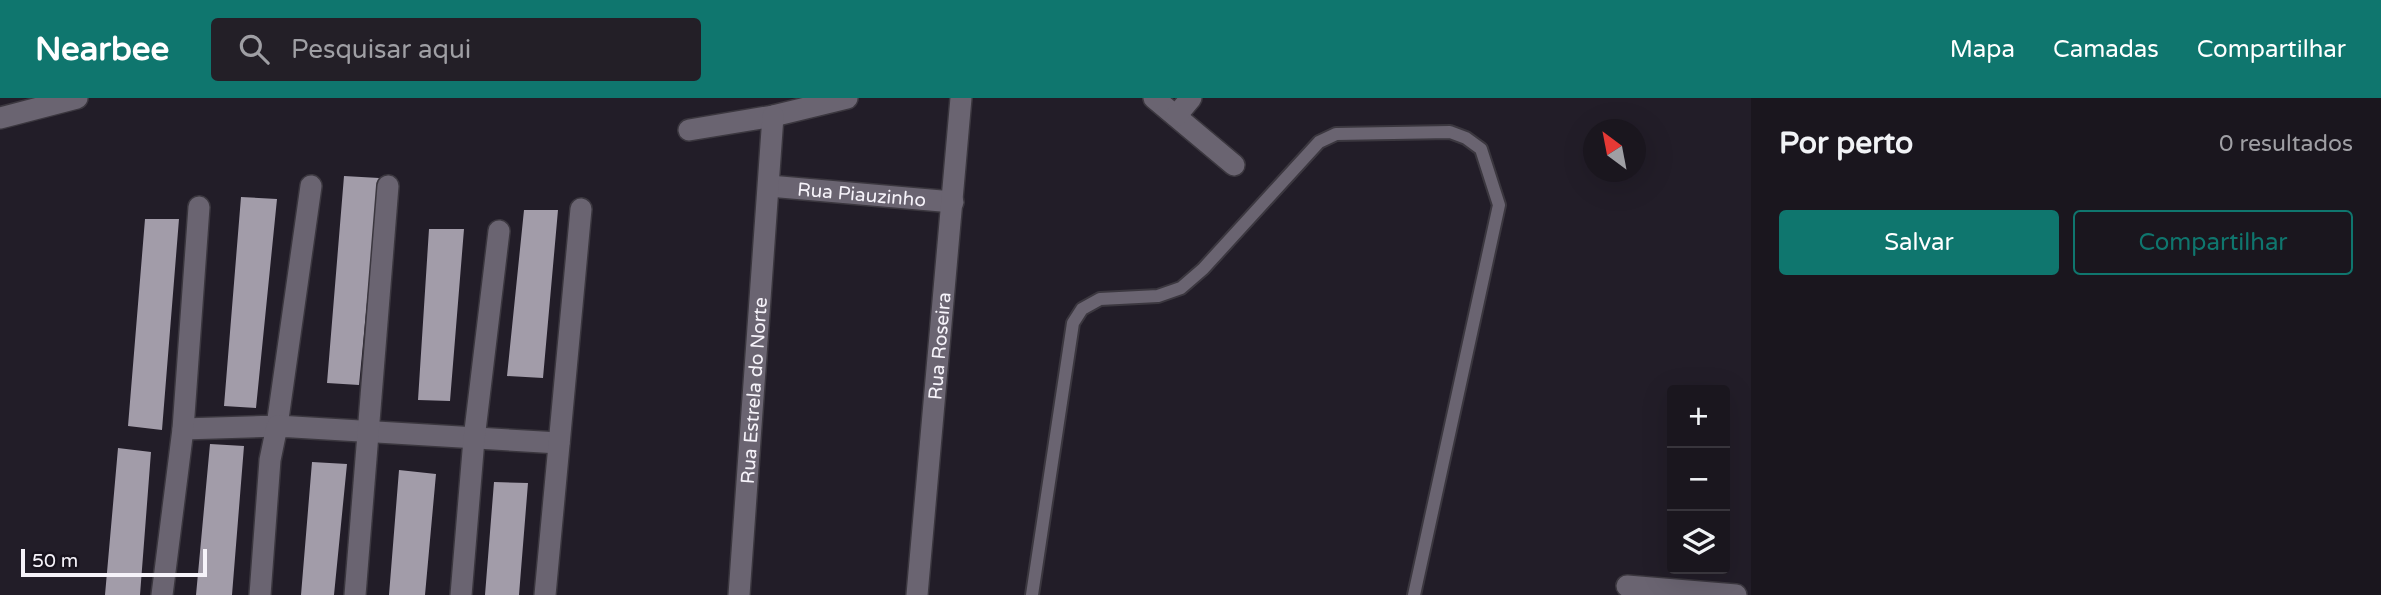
<!DOCTYPE html>
<html lang="pt">
<meta charset="utf-8">
<style>
body{margin:0;font-family:"Varela Round",sans-serif;background:#231f27;color:#f1f3f6}
.controls{position:absolute;right:21px;bottom:21px;display:grid;overflow:hidden;border-radius:7px;box-shadow:0 7px 28px #0002}
.controls button{width:63px;height:63px;display:grid;place-items:center;padding:0;border:0;border-bottom:2px solid #38353c;background:#1a161e;color:#f1f3f6;font:35px sans-serif}
.compass{position:absolute;left:1583px;top:21px;width:63px;height:63px;border-radius:50%;background:#1a161e;box-shadow:0 7px 28px #0002;rotate:328deg}
.scale{position:absolute;left:21px;bottom:18px;width:186px;box-sizing:border-box;padding-left:7px;border:4px solid #f6f3fa;border-top:0;font-size:19px;line-height:24px;white-space:nowrap;color:#f6f3fa;-webkit-text-stroke:5px #19141e;paint-order:stroke}
.list{margin:0;padding:0;list-style:none}
h2{display:flex;justify-content:space-between;align-items:center;height:91px;margin:0;padding:0 28px;font-size:30px}
h2 small{font-size:23px;font-weight:400;color:#9f9fa4}
.actions{display:flex;gap:14px;padding:21px 28px}
.actions a{flex:1;padding:16px 0;border:2px solid #0f766e;border-radius:7px;text-align:center;font-size:24px;color:#0f766e}
.actions .main{background:#0f766e;color:#fff}
.icon{flex:none;width:38px;height:38px;fill:none;stroke:currentColor;stroke-width:2;stroke-linecap:round;stroke-linejoin:round}
.map{position:relative;flex:none;width:1751px;height:497px;overflow:hidden}
header{display:flex;align-items:center;gap:42px;box-sizing:border-box;height:98px;padding:0 35px;background:#0f766e;color:#fff}
header strong{font-size:33px}
nav{display:flex;gap:38px;margin-inline-start:auto;font-size:24px}
.search{width:490px;height:63px;background:#231f27;display:flex;align-items:center;gap:18px;box-sizing:border-box;padding:0 24px;border-radius:7px;color:#9f9fa4;font-size:26px}
main{display:flex}
aside{flex:1;background:#1a161e}
.map>svg:first-child{display:block}
.building{fill:#a29ca9}
.lines{fill:none;stroke-linecap:round;stroke-linejoin:round}
.service-casing{stroke:#3b373f;stroke-width:16}
.minor-casing{stroke:#3b373f;stroke-width:24}
.service{stroke:#6a6471;stroke-width:12}
.minor{stroke:#6a6471;stroke-width:21}
.labels{text-anchor:middle;stroke-width:7;stroke-linejoin:round;paint-order:stroke}
.street-label{font-size:19px;fill:#f6f3fa;stroke:#19141e}
</style>
<header>
<strong>Nearbee</strong>
<div class="search"><svg class="icon" aria-label="search" viewBox="0 0 24 24"><circle cx="10" cy="10" r="6"/><path d="M15 15l6 6"/></svg>Pesquisar aqui</div>
<nav><a>Mapa</a><a>Camadas</a><a>Compartilhar</a></nav>
</header>
<main>
<div class="map">
<svg width="1751" height="497" viewBox="0 0 1751 497">
<rect width="100%" height="100%" fill="#221d28"/>
<!-- building -->
<path class="building" d="M 344,78 L 379,80 L 359,287 L 327,285 Z
M 241,99 L 277,101 L 256,310 L 224,308 Z
M 524,112 L 558,112 L 543,280 L 507,278 Z
M 145,121 L 179,121 L 162,332 L 128,328 Z
M 429,131 L 464,131 L 450,303 L 418,302 Z
M 210,346 L 244,348 L 232,497 L 196,497 Z
M 118,350 L 151,354 L 140,497 L 105,497 Z
M 312,364 L 347,366 L 334,497 L 301,497 Z
M 399,372 L 436,376 L 425,497 L 389,497 Z
M 494,384 L 528,385 L 519,497 L 485,497 Z"/>
<g class="lines">
<!-- service casing -->
<g class="service-casing">
<path id="service" d="M 1032,497 L 1073,225 L 1082,211 L 1100,201 L 1158,198 L 1181,190 L 1203,171 L 1319,44 L 1336,36 L 1450,34 L 1466,40 L 1481,51 L 1499,107 L 1414,497"/>
</g>
<!-- minor casing -->
<g class="minor-casing">
<g id="minor">
<path d="M 1154,0 L 1234,67"/>
<path d="M 1176,18 L 1191,0"/>
<path d="M 0,20 L 77,0"/>
<path d="M 689,32 L 773,18 L 847,0"/>
<path id="s1" d="M 769,88 L 953,104"/>
<path d="M 183,331 L 277,328 L 311,88"/>
<path d="M 1627,488 L 1736,497"/>
<path d="M 162,497 L 183,331 L 199,109"/>
<path d="M 260,497 L 270,362 L 277,328 L 559,345"/>
<path d="M 355,497 L 388,88"/>
<path d="M 461,497 L 474,341 L 499,133"/>
<path d="M 545,497 L 581,111"/>
<path id="s2" d="M 739,497 L 773,18"/>
<path id="s3" d="M 917,497 L 961,0"/>
</g>
</g>
<!-- service -->
<use href="#service" class="service"/>
<!-- minor -->
<use href="#minor" class="minor"/>
</g>
<g class="labels">
<!-- street labels -->
<g class="street-label">
<text dy="7" stroke="none"><textPath href="#s1" startOffset="93">Rua Piauzinho</textPath></text>
<text dy="7" stroke="none"><textPath href="#s3" startOffset="250">Rua Roseira</textPath></text>
<text dy="7" stroke="none"><textPath href="#s2" startOffset="205">Rua Estrela do Norte</textPath></text>
</g>
</g>
</svg>
<div class="controls">
<button>+</button>
<button>−</button>
<button><svg class="icon" aria-label="layers" viewBox="0 0 24 24"><path d="M12 4l9 5-9 5-9-5zM3 14l9 5 9-5"/></svg></button>
</div>
<svg class="compass" viewBox="-18 -18 36 36"><path d="M0-13l5 13h-10z" fill="#e53935"/><path d="M0 13l5-13h-10z" fill="#9f9fa4"/></svg>
<div class="scale">50 m</div>
</div>
<aside>
<h2>Por perto<small>0 resultados</small></h2>
<ul class="list">
</ul>
<div class="actions"><a class="main">Salvar</a><a>Compartilhar</a></div>
</aside>
</main>
